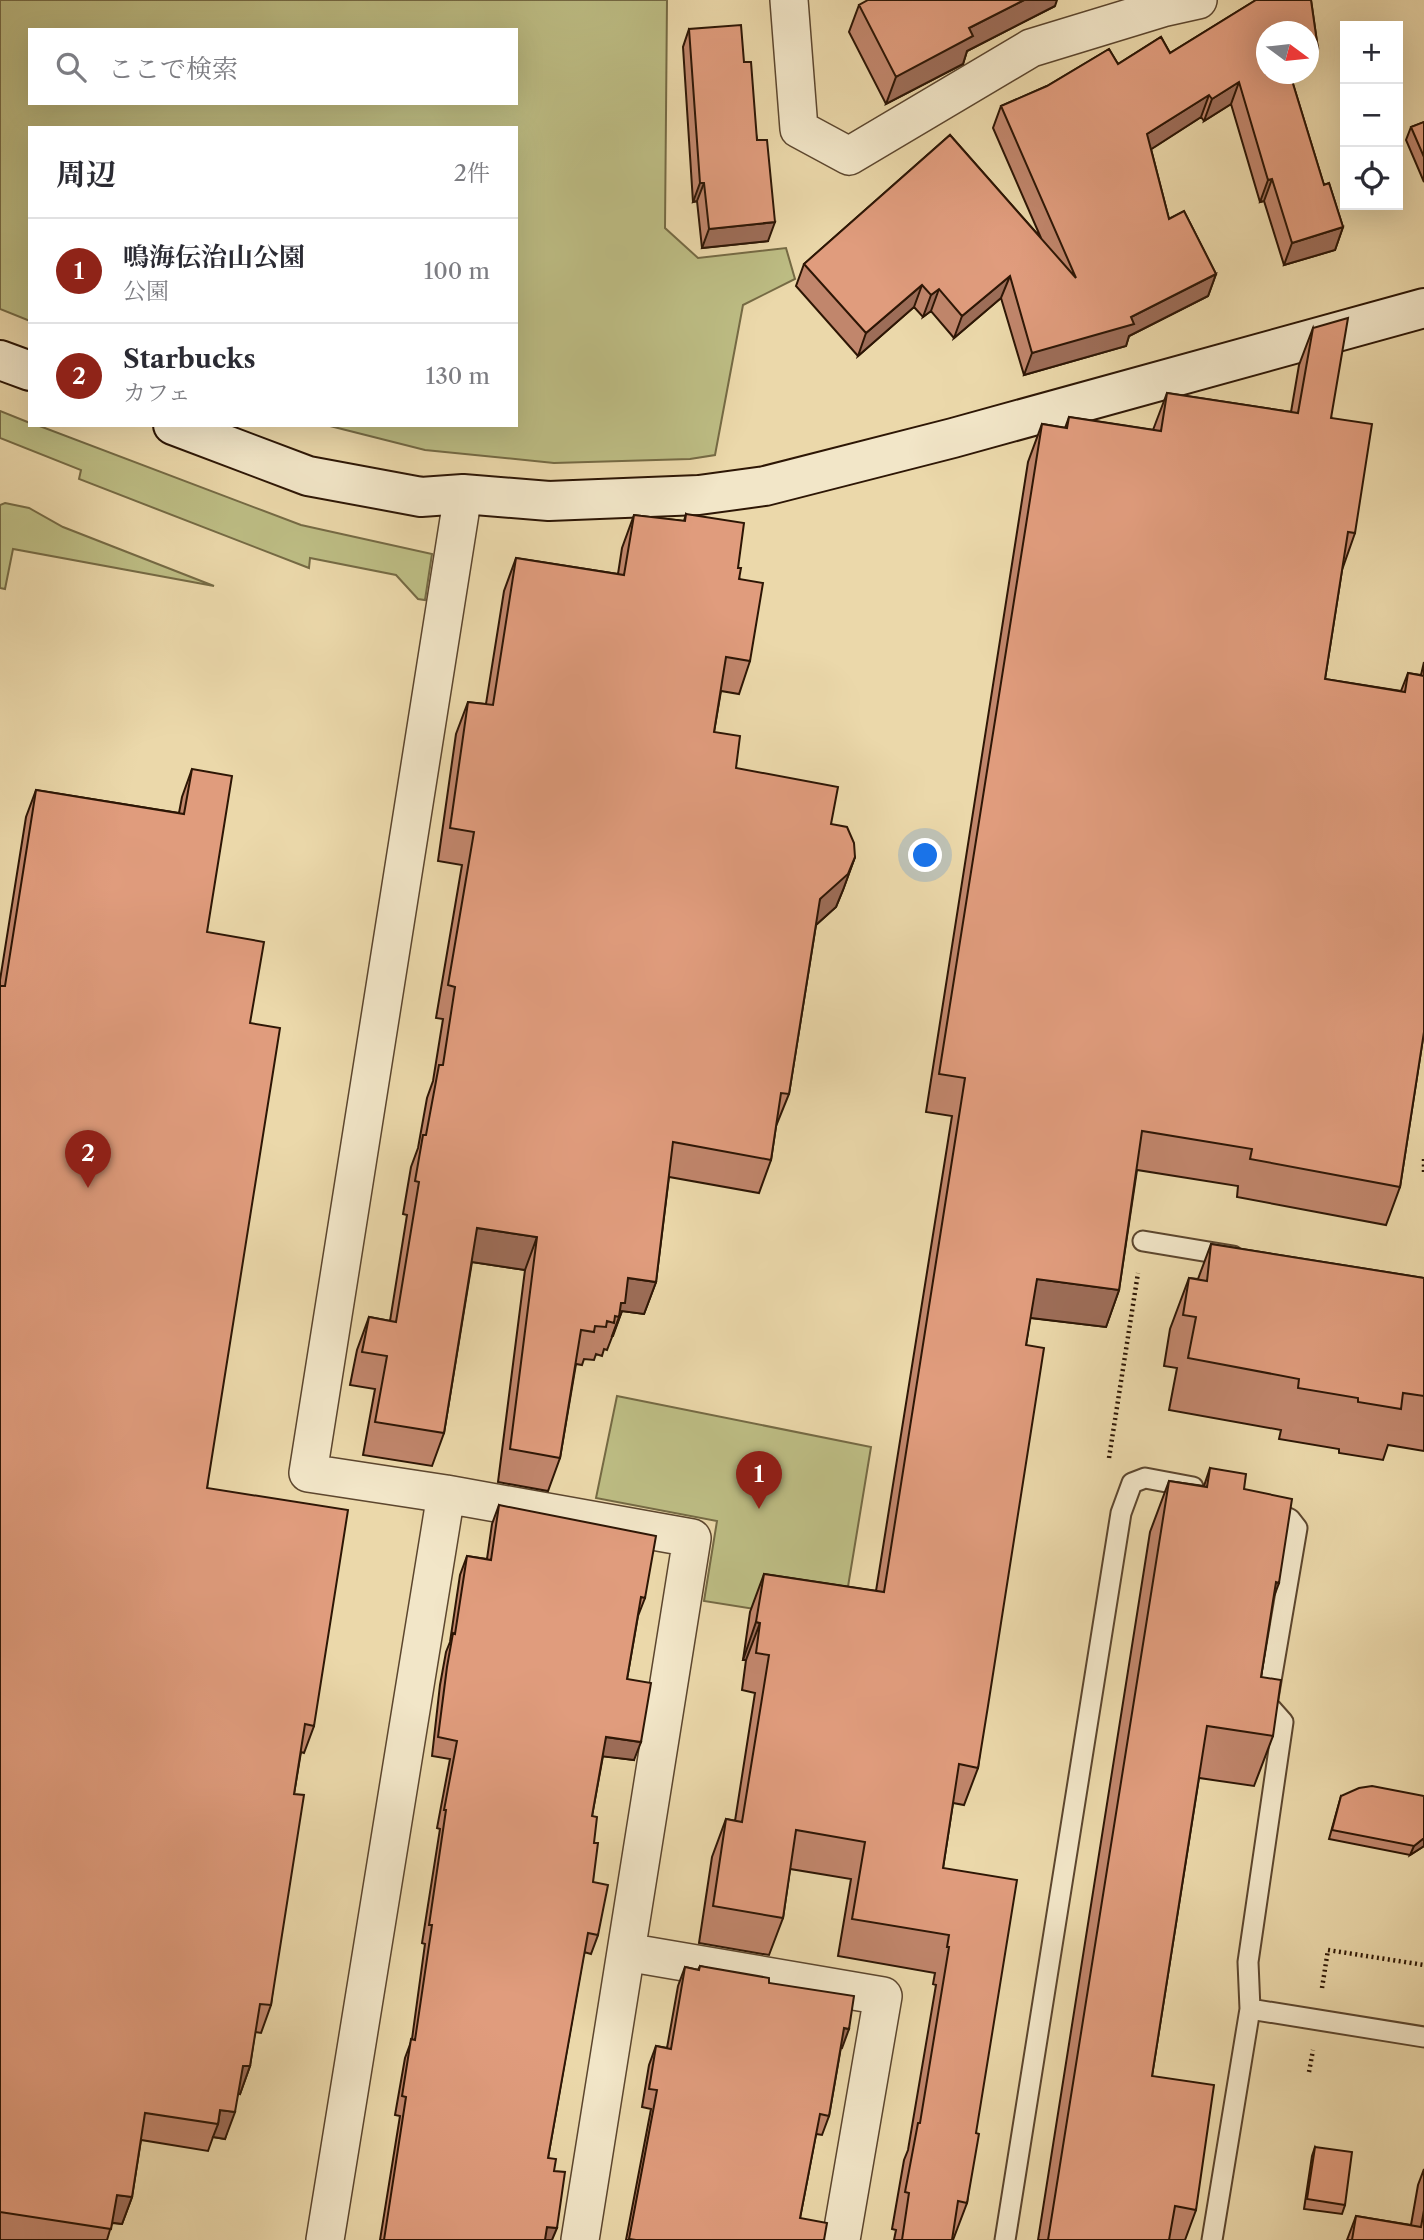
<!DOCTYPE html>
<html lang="ja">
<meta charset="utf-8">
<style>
body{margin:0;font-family:"Libre Caslon Text","Noto Serif JP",serif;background:#f7f7f7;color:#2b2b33}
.controls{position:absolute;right:21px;top:21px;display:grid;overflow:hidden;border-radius:0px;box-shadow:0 7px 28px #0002}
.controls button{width:63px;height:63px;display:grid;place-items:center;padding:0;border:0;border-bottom:2px solid #e1e1e2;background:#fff;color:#2b2b33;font:35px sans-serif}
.compass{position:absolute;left:1256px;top:21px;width:63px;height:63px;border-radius:50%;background:#fff;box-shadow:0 7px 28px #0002;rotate:105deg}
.you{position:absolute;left:926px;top:856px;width:24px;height:24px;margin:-18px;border:5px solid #fff;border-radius:50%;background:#1a73e8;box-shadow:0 0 0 10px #1a73e833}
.badge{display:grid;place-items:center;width:46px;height:46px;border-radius:50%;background:#8f2418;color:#fff;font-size:23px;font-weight:700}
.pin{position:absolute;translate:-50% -58px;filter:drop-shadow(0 2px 4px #0008)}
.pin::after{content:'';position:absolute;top:37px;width:24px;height:21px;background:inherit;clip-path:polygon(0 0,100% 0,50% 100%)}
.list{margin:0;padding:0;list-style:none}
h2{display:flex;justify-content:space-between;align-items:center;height:91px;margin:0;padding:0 28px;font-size:30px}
h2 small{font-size:23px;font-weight:400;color:#7c7c81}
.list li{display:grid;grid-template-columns:46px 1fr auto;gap:21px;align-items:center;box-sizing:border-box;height:105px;padding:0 28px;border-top:2px solid #e1e1e2}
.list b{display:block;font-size:26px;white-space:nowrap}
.list p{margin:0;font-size:23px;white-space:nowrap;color:#7c7c81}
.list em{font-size:23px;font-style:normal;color:#7c7c81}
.icon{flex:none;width:38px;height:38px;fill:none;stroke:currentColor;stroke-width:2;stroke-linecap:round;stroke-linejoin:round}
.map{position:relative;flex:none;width:1424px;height:2240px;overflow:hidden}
.search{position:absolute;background:#fff;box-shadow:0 7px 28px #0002;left:28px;top:28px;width:490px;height:77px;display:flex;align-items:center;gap:18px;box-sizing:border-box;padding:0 24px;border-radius:0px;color:#7c7c81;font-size:26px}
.panel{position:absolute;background:#fff;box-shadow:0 7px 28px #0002;left:28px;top:126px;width:490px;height:301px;border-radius:0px}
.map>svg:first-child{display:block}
.green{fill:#bdbd84;stroke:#756a44;stroke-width:2;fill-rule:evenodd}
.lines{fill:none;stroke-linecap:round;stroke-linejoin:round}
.lane-casing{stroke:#5c462e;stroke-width:23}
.street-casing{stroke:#5c462e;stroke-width:40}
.secondary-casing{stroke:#2d1605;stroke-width:42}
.path{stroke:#2d1605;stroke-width:4.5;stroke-dasharray:2 3.5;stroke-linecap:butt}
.lane{stroke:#f2e6c8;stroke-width:19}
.street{stroke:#f2e6c8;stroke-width:37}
.secondary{stroke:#f2e6c8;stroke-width:38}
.wall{fill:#c1866c;stroke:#2d1605;stroke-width:2}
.shaded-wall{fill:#9d6d58;stroke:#2d1605;stroke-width:2}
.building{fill:#e09c7d;stroke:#2d1605;stroke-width:2}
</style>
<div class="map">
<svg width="1424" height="2240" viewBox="0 0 1424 2240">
<rect width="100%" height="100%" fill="#ebd8aa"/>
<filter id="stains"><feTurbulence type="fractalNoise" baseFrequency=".00286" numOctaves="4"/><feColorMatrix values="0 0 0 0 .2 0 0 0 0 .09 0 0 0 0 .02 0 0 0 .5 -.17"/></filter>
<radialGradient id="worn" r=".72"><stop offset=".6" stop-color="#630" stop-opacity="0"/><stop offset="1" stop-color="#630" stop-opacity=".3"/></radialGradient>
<!-- green -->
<path class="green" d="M 0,0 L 667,0 L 665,228 L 698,258 L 786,248 L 795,279 L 743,305 L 715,455 L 690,459 L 554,463 L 425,450 L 326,425 L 516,425 L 516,128 L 30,128 L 30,321 L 0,309 ZM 30,30 L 516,30 L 516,103 L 30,103 Z
M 0,411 L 30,423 L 30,425 L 37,425 L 301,525 L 432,554 L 425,600 L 418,599 L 396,575 L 310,558 L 309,568 L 79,479 L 81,470 L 0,438 Z
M 5,503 L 29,508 L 63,527 L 214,586 L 13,549 L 5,589 L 0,588 L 0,505 Z
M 617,1396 L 871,1447 L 842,1623 L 704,1601 L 717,1521 L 596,1498 Z"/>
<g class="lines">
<!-- lane casing -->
<g class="lane-casing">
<path id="lane" d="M 1143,1241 L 1233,1256
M 1250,2009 L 1424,2037
M 1005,2240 L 1121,1513 L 1132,1483 L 1145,1478 L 1193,1487
M 1212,2240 L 1250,2009 L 1248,1962 L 1283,1722 L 1267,1704 L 1297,1528 L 1290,1519 L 1265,1507"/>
</g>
<!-- street casing -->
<g class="street-casing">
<path id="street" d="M 789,0 L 799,129 L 849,156 L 1031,48 L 1162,8 L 1198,0
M 463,494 L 308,1473 L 446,1494 L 692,1538 L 580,2240
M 626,1952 L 883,1996 L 841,2240
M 325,2240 L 446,1494"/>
</g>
<!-- secondary casing -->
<g class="secondary-casing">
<path id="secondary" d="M 0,360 L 30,371
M 173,425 L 308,476 L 421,497 L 463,494 L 549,501 L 699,495 L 765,486 L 953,438 L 1424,308"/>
</g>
<!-- path -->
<path class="path" d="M 1424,1159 L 1424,1174
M 1109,1458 L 1138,1273
M 1322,1988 L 1328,1950 L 1424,1965
M 1309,2072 L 1313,2050"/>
<!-- lane -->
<use href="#lane" class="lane"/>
<!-- street -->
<use href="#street" class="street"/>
<!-- secondary -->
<use href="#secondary" class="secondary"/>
</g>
<!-- wall -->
<path class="wall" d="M 1256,0 L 1311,0 L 1318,49 L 1310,71 L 1308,71 L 1308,32 L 1266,32 L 1266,74 L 1294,74 L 1290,74 L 1324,185 L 1329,183 L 1343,227 L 1335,250 L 1284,265 L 1264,201 L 1260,202 L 1231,104 L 1204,121 L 1201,117 L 1151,149 L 1169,219 L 1184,211 L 1216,274 L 1208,296 L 1129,336 L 1126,346 L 1024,375 L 1001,298 L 954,338 L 931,311 L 923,317 L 914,307 L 858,356 L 796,286 L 804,264 L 950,135 L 1041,238 L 993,128 L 1001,106 L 1047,86 L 1109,49 L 1118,64 L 1161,37 L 1170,53 Z
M 859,5 L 1055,6 L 967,51 L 963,64 L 886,104 L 849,32 Z
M 689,29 L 744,62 L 757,140 L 768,241 L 702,248 L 697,201 L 693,202 L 683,47 Z
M 1424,122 L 1424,182 L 1406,140 L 1411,127 Z
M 1313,328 L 1355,533 L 1342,570 L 1325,679 L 1401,691 L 1408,673 L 1421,675 L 1424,662 L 1424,1032 L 1400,1187 L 1386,1225 L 1237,1197 L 1238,1186 L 1137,1170 L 1119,1290 L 1106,1327 L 1030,1318 L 1026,1345 L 978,1768 L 964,1805 L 953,1803 L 943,1868 L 976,2133 L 967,2203 L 953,2240 L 894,2240 L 896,2230 L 892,2229 L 904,2160 L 908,2150 L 936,1985 L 933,1984 L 935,1973 L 838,1956 L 851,1879 L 790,1869 L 783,1918 L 769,1955 L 699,1943 L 712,1857 L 726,1819 L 735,1821 L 755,1693 L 742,1690 L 746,1660 L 743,1660 L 750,1612 L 764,1574 L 876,1591 L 952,1116 L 926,1112 L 1028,462 L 1042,424 L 1065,428 L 1069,417 L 1153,430 L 1167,393 L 1291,412 L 1299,365 Z
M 686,514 L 738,568 L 750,661 L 739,694 L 721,691 L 714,732 L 736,768 L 831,824 L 855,857 L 843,890 L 836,907 L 816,925 L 789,1094 L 776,1126 L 771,1160 L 759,1193 L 669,1177 L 656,1282 L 644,1314 L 622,1311 L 607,1350 L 604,1349 L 602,1356 L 596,1354 L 594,1360 L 584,1359 L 582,1365 L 576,1364 L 560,1458 L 548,1491 L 498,1482 L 525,1270 L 472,1262 L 444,1433 L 432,1466 L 363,1455 L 375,1389 L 350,1385 L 357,1350 L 369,1317 L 390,1321 L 407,1215 L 403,1214 L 411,1167 L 418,1148 L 427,1098 L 433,1081 L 443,1019 L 436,1018 L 462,865 L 438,861 L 456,734 L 468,702 L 486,704 L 504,591 L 516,558 L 618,574 L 622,548 L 634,515 L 684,521 Z
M 192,769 L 207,932 L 250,1023 L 207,1488 L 314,1726 L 304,1753 L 301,1752 L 294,1794 L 271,2005 L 261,2033 L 255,2032 L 250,2066 L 240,2094 L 238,2093 L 225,2139 L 213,2137 L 208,2151 L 141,2140 L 132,2197 L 122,2224 L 112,2223 L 107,2240 L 0,2240 L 0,980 L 26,817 L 36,790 L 179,813 L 182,797 Z
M 1211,1244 L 1424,1278 L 1424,1451 L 1388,1445 L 1383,1460 L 1339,1453 L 1339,1449 L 1279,1439 L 1281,1430 L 1169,1410 L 1177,1368 L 1164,1366 L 1170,1329 L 1189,1278 L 1198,1279 Z
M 1210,1468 L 1244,1489 L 1273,1599 L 1261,1677 L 1273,1736 L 1254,1786 L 1199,1778 L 1152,2076 L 1196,2210 L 1185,2240 L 1038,2240 L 1150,1532 L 1169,1481 L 1204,1486 Z
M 499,1505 L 645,1598 L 638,1616 L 627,1679 L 634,1760 L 603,1756 L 592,1816 L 594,1843 L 593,1882 L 598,1935 L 591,1954 L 584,1952 L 548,2158 L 554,2171 L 552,2240 L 380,2240 L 400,2116 L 395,2115 L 405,2058 L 412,2039 L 425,1944 L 422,1943 L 440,1829 L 437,1828 L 450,1759 L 432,1756 L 440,1685 L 446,1652 L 450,1642 L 460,1575 L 467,1556 L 487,1559 L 492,1524 Z
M 1341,1796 L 1424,1846 L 1410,1855 L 1329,1839 Z
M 700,1966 L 769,1983 L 842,2048 L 841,2047 L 829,2116 L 822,2135 L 816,2134 L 800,2218 L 824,2240 L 626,2240 L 651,2109 L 642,2107 L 649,2065 L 656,2046 L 667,2048 L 678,1986 L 685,1967 L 698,1970 Z
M 1315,2147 L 1345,2205 L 1342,2214 L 1304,2209 L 1312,2156 Z
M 1424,2169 L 1424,2240 L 1347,2240 L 1356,2216 L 1411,2225 L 1418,2185 Z"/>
<!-- shaded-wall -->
<path class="shaded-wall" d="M 1024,0 L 1057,0 L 1055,6 L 967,51 L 963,64 L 886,104 L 896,77 L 969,28 Z
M 1318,49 L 1310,71 L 1308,71 L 1308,50 Z
M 1239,82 L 1231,104 L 1204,121 L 1212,99 Z
M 1209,95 L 1201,117 L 1139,157 L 1147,134 Z
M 1272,179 L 1264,201 L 1260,202 L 1268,180 Z
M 700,183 L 704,183 L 697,201 L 693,202 Z
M 775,222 L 768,241 L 702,248 L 709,229 Z
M 1343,227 L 1335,250 L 1284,265 L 1292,243 Z
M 1216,274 L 1208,296 L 1129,336 L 1126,346 L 1024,375 L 1032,353 L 1131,317 Z
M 1010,276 L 1001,298 L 954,338 L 962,316 Z
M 922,285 L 914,307 L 858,356 L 866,333 Z
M 939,289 L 931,311 L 923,317 L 931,295 Z
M 855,857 L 843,890 L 836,907 L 808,932 L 820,899 Z
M 477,1228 L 537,1237 L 525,1270 L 465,1261 Z
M 628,1278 L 656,1282 L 644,1314 L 622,1311 L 613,1336 L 612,1336 L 619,1317 L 616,1311 Z
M 1037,1279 L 1119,1290 L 1106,1327 L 1023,1317 Z
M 1276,1582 L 1279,1583 L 1260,1633 Z
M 756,1622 L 760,1623 L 746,1660 L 743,1660 Z
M 606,1737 L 641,1742 L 634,1760 L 599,1756 Z
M 1424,1838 L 1424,1846 L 1410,1855 L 1414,1846 Z
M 844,2028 L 849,2029 L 842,2048 L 837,2047 Z
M 243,2066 L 250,2066 L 240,2094 L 233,2093 Z
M 220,2110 L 235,2112 L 225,2139 L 213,2137 L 218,2124 Z
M 117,2195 L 132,2197 L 122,2224 L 107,2222 Z
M 547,2227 L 557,2228 L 552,2240 L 542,2240 Z"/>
<!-- building -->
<path class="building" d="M 868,0 L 1024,0 L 969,28 L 973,36 L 896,77 L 859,5 Z
M 1256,0 L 1311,0 L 1318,49 L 1308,50 L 1308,32 L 1266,32 L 1266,74 L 1290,74 L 1324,185 L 1329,183 L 1343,227 L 1292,243 L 1272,179 L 1268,180 L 1239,82 L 1212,99 L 1209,95 L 1147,134 L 1169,219 L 1184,211 L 1216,274 L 1131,317 L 1134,324 L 1032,353 L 1010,276 L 962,316 L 939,289 L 931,295 L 922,285 L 866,333 L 804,264 L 950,135 L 1076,278 L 1001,106 L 1047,86 L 1109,49 L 1118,64 L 1161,37 L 1170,53 Z
M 741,25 L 744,62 L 751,62 L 757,140 L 767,140 L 775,222 L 709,229 L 704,183 L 700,183 L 689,29 Z
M 1424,122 L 1424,157 L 1411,127 Z
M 1348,318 L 1331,418 L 1372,424 L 1355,533 L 1348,532 L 1325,679 L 1405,692 L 1408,673 L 1424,676 L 1424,1032 L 1400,1187 L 1250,1159 L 1252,1149 L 1142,1131 L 1119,1290 L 1037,1279 L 1026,1345 L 1044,1348 L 988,1706 L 978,1768 L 959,1764 L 943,1868 L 1017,1880 L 976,2133 L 979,2134 L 967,2203 L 958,2201 L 952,2240 L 902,2240 L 909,2193 L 905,2192 L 918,2123 L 920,2123 L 949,1947 L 947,1947 L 949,1935 L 852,1919 L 865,1842 L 796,1830 L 783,1918 L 713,1906 L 726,1819 L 742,1822 L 769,1655 L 756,1653 L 760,1623 L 756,1622 L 764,1574 L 884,1592 L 965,1078 L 939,1074 L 1042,424 L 1067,428 L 1069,417 L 1161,431 L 1167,393 L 1298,413 L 1313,328 Z
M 686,514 L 744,523 L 738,568 L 741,568 L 739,579 L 763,583 L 750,661 L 726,657 L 714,732 L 740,736 L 736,768 L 838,787 L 831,824 L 847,827 L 854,843 L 855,857 L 848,874 L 820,899 L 789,1094 L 781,1093 L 771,1160 L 673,1142 L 656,1282 L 628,1278 L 625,1303 L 621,1303 L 619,1317 L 615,1316 L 614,1323 L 607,1321 L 606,1327 L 595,1326 L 594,1332 L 581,1330 L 560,1458 L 510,1449 L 537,1237 L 477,1228 L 444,1433 L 375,1422 L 387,1356 L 362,1352 L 369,1317 L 396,1322 L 419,1182 L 415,1181 L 423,1135 L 426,1135 L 439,1065 L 443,1065 L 455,987 L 448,985 L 474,832 L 450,828 L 468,702 L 493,705 L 516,558 L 624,575 L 634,515 L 685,521 Z
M 192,769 L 232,776 L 207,932 L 264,942 L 250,1023 L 280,1028 L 207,1488 L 348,1510 L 314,1726 L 305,1724 L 294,1794 L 304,1795 L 271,2005 L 260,2004 L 250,2066 L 243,2066 L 235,2112 L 220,2110 L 218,2124 L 145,2113 L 132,2197 L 117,2195 L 111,2229 L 0,2212 L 0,986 L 5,986 L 36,790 L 184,814 Z
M 1211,1244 L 1424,1278 L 1424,1396 L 1403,1393 L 1401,1409 L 1358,1402 L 1358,1398 L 1298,1388 L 1299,1379 L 1188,1358 L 1196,1317 L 1183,1315 L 1189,1278 L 1207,1281 Z
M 1210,1468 L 1246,1474 L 1244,1489 L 1292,1499 L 1279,1583 L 1276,1582 L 1261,1677 L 1281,1680 L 1273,1736 L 1207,1726 L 1152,2076 L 1214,2085 L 1196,2210 L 1175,2206 L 1169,2240 L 1048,2240 L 1169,1481 L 1207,1487 Z
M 499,1505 L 656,1536 L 645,1598 L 641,1597 L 627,1679 L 651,1683 L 641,1742 L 606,1737 L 592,1816 L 597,1817 L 594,1843 L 598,1843 L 593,1882 L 608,1885 L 598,1935 L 588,1933 L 548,2158 L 556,2159 L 554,2171 L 565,2172 L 557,2228 L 547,2227 L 545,2240 L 384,2240 L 406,2097 L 402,2096 L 411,2039 L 415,2040 L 432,1925 L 429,1925 L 446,1810 L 444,1810 L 457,1741 L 438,1737 L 447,1667 L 453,1633 L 455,1634 L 467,1556 L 491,1560 Z
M 1372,1786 L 1424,1796 L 1424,1838 L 1414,1846 L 1332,1830 L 1341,1796 L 1359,1788 Z
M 700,1966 L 769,1978 L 769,1983 L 854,1996 L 849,2029 L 844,2028 L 829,2116 L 820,2114 L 800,2218 L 827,2223 L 824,2240 L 636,2240 L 629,2239 L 657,2090 L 649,2089 L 656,2046 L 671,2049 L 685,1967 L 699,1970 Z
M 1315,2147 L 1352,2152 L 1345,2205 L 1307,2199 Z
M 1424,2210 L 1424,2240 L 1352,2240 L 1356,2216 L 1421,2227 Z"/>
<rect width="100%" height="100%" filter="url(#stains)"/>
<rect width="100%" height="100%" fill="url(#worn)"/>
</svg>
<div class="controls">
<button>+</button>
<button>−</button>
<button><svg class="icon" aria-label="locate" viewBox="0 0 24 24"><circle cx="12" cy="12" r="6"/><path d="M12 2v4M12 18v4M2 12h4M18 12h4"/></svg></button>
</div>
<svg class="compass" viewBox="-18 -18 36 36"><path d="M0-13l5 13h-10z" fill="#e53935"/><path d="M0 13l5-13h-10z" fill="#7c7c81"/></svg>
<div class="you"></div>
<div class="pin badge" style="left:759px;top:1509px">1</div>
<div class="pin badge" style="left:88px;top:1188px">2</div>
<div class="search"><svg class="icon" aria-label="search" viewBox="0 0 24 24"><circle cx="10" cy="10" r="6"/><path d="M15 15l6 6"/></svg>ここで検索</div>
<section class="panel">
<h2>周辺<small>2件</small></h2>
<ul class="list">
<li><span class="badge">1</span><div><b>鳴海伝治山公園</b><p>公園</p></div><em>100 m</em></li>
<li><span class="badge">2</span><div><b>Starbucks</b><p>カフェ</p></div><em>130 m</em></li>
</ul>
</section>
</div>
